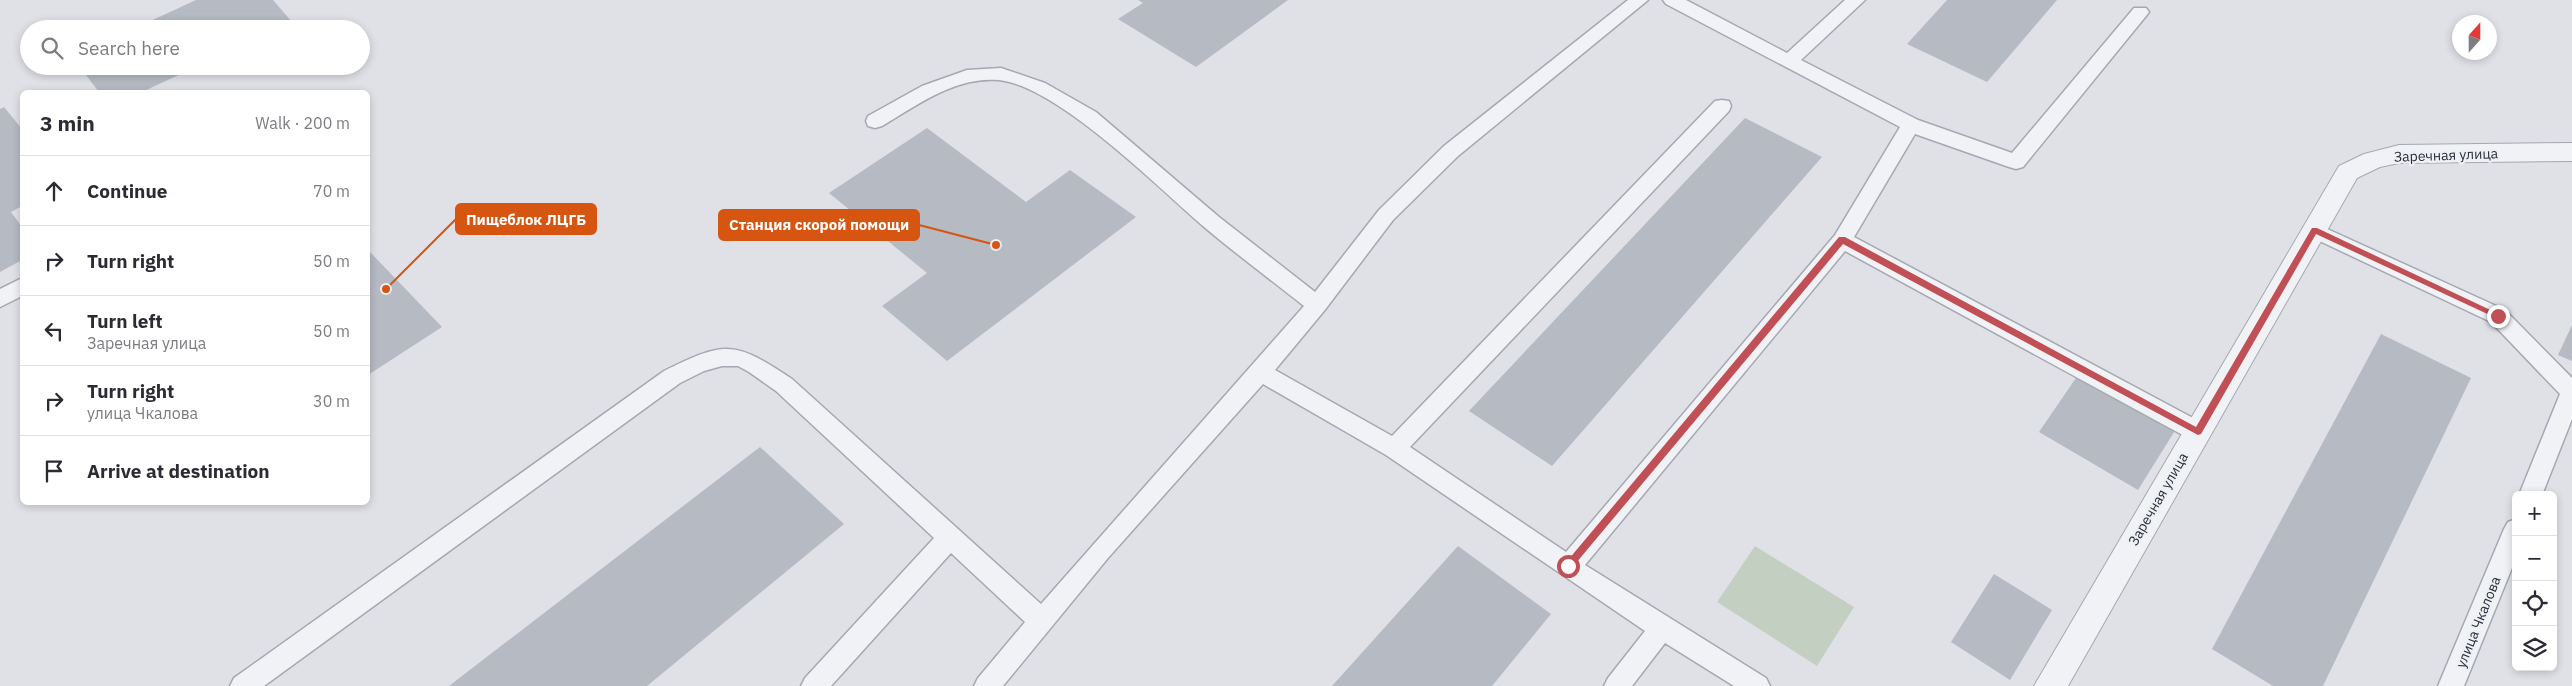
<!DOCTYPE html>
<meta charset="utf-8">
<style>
body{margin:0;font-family:"IBM Plex Sans",sans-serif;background:#f2f2f3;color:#2b2b33}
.controls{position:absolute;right:15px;bottom:15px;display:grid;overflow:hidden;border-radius:8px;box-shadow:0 2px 8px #0003}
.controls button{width:45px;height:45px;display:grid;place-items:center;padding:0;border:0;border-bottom:1px solid #e1e1e2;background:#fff;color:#2b2b33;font:25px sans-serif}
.compass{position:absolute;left:2452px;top:15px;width:45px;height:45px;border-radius:50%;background:#fff;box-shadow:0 2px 8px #0003;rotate:21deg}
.stop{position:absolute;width:15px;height:15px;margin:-11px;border:4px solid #c14f56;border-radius:50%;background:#fff}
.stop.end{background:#c14f56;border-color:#fff;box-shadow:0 1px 5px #0008}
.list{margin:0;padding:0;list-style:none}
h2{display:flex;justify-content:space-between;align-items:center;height:65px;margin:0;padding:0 20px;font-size:21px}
h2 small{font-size:16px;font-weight:400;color:#7c7c81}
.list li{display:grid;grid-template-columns:32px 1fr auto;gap:15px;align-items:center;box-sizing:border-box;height:70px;padding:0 20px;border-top:1px solid #e1e1e2}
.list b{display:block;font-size:19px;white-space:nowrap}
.list p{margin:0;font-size:16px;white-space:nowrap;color:#7c7c81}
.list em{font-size:16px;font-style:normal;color:#7c7c81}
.icon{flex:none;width:28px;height:28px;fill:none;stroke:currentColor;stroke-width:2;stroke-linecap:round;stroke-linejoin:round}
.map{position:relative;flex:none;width:2572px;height:686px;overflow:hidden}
.search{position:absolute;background:#fff;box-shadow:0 2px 8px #0003;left:20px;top:20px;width:350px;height:55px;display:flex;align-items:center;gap:12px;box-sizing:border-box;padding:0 18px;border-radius:28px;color:#7c7c81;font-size:19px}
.panel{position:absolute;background:#fff;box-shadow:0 2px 8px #0003;left:20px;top:90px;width:350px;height:415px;border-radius:8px}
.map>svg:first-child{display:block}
.green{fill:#c3d0c1}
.building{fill:#b6bac3}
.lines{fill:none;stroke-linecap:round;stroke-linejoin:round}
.lane-casing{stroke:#a5a8b0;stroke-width:3}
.street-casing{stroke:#a5a8b0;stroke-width:2}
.lane{fill:#f1f2f5;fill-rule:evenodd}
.street{fill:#f1f2f5;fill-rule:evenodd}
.route{fill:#c14f56}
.labels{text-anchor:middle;stroke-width:4.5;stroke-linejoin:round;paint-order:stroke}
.street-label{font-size:14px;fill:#292e3c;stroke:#eef0f4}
.leader{fill:none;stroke:#d55511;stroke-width:2}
.callout-dot{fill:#d55511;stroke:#eef0f4;stroke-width:2}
.callout{fill:#d55511;stroke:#d55511;stroke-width:2}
.callout-label{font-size:15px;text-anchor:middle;font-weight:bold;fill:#fff}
</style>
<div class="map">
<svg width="2572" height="686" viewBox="0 0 2572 686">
<rect width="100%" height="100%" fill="#dfe1e7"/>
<!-- green -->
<path class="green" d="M 1755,546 L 1854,607 L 1817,666 L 1717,602 Z"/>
<!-- building -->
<path class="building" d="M 196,0 L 273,0 L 292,22 L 277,29 L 133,29 Z
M 1138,0 L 1288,0 L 1196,67 L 1118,19 L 1143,3 Z
M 1947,0 L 2057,0 L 1987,82 L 1907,44 Z
M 79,66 L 198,66 L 142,92 L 99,92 Z
M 4,107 L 22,129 L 22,206 L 11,212 L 22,227 L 22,260 L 0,272 L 0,109 Z
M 1745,118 L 1822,157 L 1552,466 L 1469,411 Z
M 927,128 L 1026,202 L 1070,170 L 1136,217 L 947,361 L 882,306 L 927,273 L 829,193 Z
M 368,250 L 442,327 L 368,375 Z
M 2572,325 L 2572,361 L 2558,355 Z
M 2381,334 L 2471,378 L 2323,686 L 2273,686 L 2212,649 Z
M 2078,375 L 2176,429 L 2138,490 L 2039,432 Z
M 760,447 L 844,524 L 647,686 L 449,686 Z
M 1458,546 L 1551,614 L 1492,686 L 1332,686 Z
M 1994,574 L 2052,610 L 2010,680 L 1951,642 Z"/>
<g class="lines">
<!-- lane casing -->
<g class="lane-casing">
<path id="lane" d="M 1628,0 L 1648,0 L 1458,156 L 1393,220 L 1324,311 L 1275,370 L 1392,436 L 1715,101 L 1722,100 L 1729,101 L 1731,106 L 1729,111 L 1410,447 L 1566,552 L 1835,235 L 1900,127 L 1666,4 L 1663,0 L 1686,0 L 1787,53 L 1845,0 L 1865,0 L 1801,60 L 1918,120 L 2012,153 L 2134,8 L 2146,8 L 2149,12 L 2146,16 L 2023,167 L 2016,169 L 2009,167 L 1915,134 L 1854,237 L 2206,425 L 2209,432 L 2206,439 L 2198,441 L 2190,439 L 1845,251 L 1585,565 L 1766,678 L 1770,686 L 1734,686 L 1665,643 L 1632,686 L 1604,686 L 1608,678 L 1645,631 L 1386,455 L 1263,384 L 1108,558 L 1003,686 L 974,686 L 978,678 L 1025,622 L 951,553 L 831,686 L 801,686 L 805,678 L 934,538 L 776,391 L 749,372 L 738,366 L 722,366 L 704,371 L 680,383 L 264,686 L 230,686 L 234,678 L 664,371 C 726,340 735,341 792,379 L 1041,604 L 1304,306 C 1270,279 1236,254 1203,226 C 1158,187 1057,86 999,80 C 956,76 917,105 882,126 L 875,128 L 868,126 L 866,121 L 868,116 L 922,86 L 967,70 L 1001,68 L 1045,83 L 1096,112 L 1219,217 L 1315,292 L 1379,210 L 1444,146 Z
M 2314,223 L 2505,310 L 2572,378 L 2572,419 L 2542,495 L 2519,495 L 2560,394 L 2491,322 L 2307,235 L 2304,230 L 2307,225 Z
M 22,278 L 22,296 L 0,307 L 0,289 Z
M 2516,519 L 2516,558 L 2464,686 L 2438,686 L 2504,529 L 2508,522 Z"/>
</g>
<!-- street casing -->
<g class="street-casing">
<path id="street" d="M 2572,143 L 2572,161 L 2399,163 L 2380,167 L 2357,178 L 2068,686 L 2034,686 L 2339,166 L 2364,154 L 2399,145 Z"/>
</g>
<!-- lane -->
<use href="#lane" class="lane"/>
<!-- street -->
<use href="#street" class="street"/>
</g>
<!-- route -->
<path class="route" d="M 2312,228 L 2317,228 L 2503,316 L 2496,318 L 2316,234 L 2201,434 L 2198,435 L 1843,244 L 1571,569 L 1568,571 L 1563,566 L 1839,237 L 1845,237 L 2196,427 Z"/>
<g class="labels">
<!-- street labels -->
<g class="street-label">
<text transform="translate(2446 155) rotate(-2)" y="5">Заречная улица</text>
<text transform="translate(2158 499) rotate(-60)" y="5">Заречная улица</text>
<text transform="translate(2478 622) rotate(-68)" y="5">улица Чкалова</text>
</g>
</g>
<!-- callouts -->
<path class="leader" d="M386 289L456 219M996 245L919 225"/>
<g class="callout-dot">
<circle cx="386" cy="289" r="5"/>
<circle cx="996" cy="245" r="5"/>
</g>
<g class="callout">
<rect x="456" y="204" width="140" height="30" rx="5"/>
<rect x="719" y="210" width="200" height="30" rx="5"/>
</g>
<g class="callout-label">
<text x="526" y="225">Пищеблок ЛЦГБ</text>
<text x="819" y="230">Станция скорой помощи</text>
</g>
</svg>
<div class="controls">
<button>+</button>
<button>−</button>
<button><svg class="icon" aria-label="locate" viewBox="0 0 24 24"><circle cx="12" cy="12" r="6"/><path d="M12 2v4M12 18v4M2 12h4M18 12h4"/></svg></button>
<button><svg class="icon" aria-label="layers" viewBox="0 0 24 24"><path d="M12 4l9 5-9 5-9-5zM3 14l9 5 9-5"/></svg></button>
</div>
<svg class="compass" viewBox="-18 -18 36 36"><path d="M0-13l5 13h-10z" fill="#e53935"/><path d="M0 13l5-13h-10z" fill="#7c7c81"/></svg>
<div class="stop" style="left:1568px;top:566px"></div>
<div class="stop end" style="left:2498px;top:316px"></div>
<div class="search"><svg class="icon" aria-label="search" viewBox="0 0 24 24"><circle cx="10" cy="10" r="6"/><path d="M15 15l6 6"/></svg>Search here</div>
<section class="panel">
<h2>3 min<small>Walk · 200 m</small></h2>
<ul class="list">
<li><svg class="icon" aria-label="ahead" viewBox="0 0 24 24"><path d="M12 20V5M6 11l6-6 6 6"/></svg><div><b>Continue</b></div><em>70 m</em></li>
<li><svg class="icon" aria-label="right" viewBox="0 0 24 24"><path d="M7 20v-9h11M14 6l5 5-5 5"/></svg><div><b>Turn right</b></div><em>50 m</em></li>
<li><svg class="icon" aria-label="left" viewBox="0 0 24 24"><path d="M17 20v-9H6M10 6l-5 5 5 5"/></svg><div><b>Turn left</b><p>Заречная улица</p></div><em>50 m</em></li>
<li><svg class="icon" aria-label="right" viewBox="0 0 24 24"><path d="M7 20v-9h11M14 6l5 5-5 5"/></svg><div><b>Turn right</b><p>улица Чкалова</p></div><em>30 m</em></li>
<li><svg class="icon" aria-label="arrive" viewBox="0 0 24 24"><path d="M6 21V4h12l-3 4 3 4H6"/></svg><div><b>Arrive at destination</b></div></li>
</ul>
</section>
</div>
